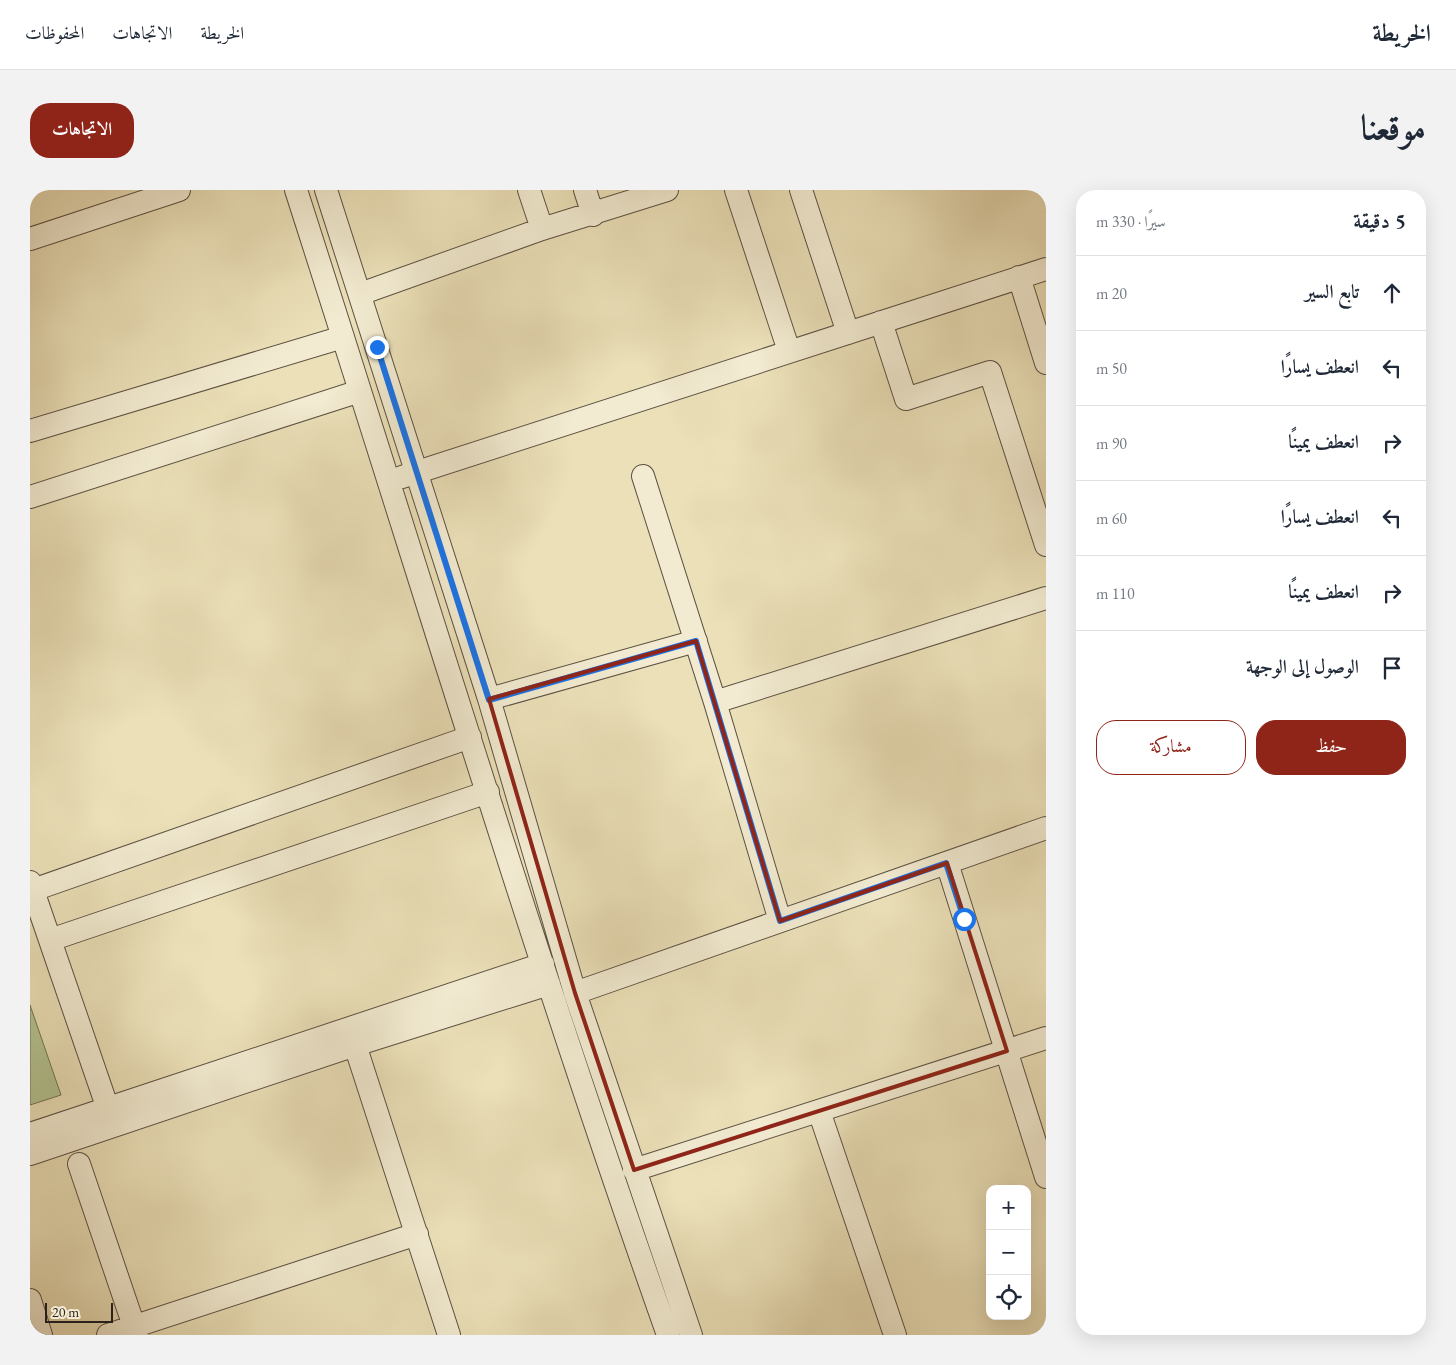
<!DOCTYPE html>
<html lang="ar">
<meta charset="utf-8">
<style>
body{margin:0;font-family:"EB Garamond",Amiri,serif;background:#f2f2f3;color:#1f2937;direction:rtl}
.controls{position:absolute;right:15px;bottom:15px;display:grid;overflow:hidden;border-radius:10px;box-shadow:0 5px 20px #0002}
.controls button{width:45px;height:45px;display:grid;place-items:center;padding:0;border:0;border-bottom:1px solid #e0e1e3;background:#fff;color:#1f2937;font:25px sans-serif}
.scale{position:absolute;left:15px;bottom:12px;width:68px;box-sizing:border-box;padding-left:5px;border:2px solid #2d211c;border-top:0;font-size:14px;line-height:18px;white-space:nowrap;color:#2d211c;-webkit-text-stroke:4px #f2ebd1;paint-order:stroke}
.stop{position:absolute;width:15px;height:15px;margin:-11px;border:4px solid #1a73e8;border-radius:50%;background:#fff}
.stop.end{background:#1a73e8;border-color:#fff;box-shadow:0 1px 5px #0008}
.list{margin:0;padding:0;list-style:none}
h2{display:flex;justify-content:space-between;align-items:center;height:65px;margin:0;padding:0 20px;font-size:21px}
h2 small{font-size:16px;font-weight:400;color:#747a83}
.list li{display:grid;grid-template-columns:32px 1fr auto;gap:15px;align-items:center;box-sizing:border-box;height:75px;padding:0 20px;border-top:1px solid #e0e1e3}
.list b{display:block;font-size:19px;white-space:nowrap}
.list em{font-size:16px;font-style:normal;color:#747a83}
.actions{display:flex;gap:10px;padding:15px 20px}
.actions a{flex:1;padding:11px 0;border:1px solid #8f2418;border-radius:20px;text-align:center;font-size:18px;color:#8f2418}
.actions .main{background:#8f2418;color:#fff}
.icon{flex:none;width:28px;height:28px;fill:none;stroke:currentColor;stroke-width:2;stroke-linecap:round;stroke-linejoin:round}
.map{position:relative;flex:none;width:1016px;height:1145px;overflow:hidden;direction:ltr;border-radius:20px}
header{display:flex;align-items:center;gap:30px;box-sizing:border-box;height:70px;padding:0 25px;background:#fff;border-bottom:1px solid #e0e1e3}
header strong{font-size:24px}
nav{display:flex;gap:28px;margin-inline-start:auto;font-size:18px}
.intro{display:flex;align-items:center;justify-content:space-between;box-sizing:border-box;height:120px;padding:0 30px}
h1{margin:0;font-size:35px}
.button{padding:12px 22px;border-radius:20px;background:#8f2418;color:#fff;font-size:18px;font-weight:700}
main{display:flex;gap:30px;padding:0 30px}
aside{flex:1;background:#fff;border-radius:20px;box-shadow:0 5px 20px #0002}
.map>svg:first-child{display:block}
.green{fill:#b4c392;stroke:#707257}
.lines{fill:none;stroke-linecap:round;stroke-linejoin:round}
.minor-casing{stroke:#5c5143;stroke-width:24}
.minor{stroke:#f2ebd1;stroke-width:22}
.route{stroke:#1a73e8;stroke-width:6}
.marked{fill:none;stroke:#8f2418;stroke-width:4;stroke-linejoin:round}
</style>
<header>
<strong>الخريطة</strong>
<nav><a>الخريطة</a><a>الاتجاهات</a><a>المحفوظات</a></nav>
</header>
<div class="intro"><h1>موقعنا</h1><a class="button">الاتجاهات</a></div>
<main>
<aside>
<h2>5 دقيقة<small>سيرًا · 330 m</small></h2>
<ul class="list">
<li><svg class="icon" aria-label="ahead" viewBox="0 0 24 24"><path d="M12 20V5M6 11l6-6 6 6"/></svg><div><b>تابع السير</b></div><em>20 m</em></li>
<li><svg class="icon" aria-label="left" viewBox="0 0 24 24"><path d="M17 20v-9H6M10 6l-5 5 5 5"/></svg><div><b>انعطف يسارًا</b></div><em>50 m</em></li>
<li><svg class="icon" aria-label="right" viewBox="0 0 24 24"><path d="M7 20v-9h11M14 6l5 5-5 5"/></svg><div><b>انعطف يمينًا</b></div><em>90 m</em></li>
<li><svg class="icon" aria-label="left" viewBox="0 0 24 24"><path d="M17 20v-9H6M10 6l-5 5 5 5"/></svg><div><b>انعطف يسارًا</b></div><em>60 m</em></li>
<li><svg class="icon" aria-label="right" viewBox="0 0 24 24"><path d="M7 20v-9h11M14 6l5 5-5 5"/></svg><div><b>انعطف يمينًا</b></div><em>110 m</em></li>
<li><svg class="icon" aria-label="arrive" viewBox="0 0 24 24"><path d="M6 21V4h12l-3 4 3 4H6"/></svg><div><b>الوصول إلى الوجهة</b></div></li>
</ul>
<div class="actions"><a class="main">حفظ</a><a>مشاركة</a></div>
</aside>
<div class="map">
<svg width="1016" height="1145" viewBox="0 0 1016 1145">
<rect width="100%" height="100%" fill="#ebe0b8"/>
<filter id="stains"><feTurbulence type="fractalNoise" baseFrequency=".004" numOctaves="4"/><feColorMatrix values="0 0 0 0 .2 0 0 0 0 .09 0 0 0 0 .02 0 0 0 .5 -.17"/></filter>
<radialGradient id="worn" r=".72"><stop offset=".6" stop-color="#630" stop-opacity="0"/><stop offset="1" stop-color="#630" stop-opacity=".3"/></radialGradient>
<!-- green -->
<path class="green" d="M 0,815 L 31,905 L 0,915 Z"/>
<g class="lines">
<!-- minor casing -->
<g class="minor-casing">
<path id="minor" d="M 266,0 C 389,382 504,767 638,1145
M 296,0 L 459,509 L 545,803 L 661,1145
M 499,0 L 512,39
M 555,0 L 563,25
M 706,0 L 759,161
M 771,0 L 818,143
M 0,49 L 149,0
M 989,87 L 1016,173
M 330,104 L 512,39 L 637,0
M 851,132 L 876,209 L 960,182 L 1016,355
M 0,241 L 313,147
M 613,286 L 685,512 L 750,731
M 372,287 L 1016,79
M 0,307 L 330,201
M 459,509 L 666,451
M 685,512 L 1016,408
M 917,673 L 1016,987
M 0,692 L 78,919
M 3,700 L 440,547
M 20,750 L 458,602
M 545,803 L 1016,638
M 325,855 L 419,1145
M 789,921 L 865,1145
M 0,944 L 513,774
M 0,964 L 325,855 L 519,794
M 49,974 L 107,1145
M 604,980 L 1016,848
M 0,1110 L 11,1145
M 78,1145 L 387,1044"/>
</g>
<!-- minor -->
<use href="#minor" class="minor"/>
</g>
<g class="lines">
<!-- route -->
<path class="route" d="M 347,157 L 459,510 L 666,451 L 750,731 L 916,673 L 934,729"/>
</g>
<!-- marked area -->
<path class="marked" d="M 666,451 L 750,731 L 917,673 L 977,861 L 604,980 L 545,803 L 459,509 Z"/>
<rect width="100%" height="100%" filter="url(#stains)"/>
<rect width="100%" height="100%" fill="url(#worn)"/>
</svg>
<div class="controls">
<button>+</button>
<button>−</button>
<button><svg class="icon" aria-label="locate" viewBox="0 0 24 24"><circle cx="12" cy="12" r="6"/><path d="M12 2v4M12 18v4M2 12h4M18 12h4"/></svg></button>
</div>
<div class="scale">20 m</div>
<div class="stop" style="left:934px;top:729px"></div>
<div class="stop end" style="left:347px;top:157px"></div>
</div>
</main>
